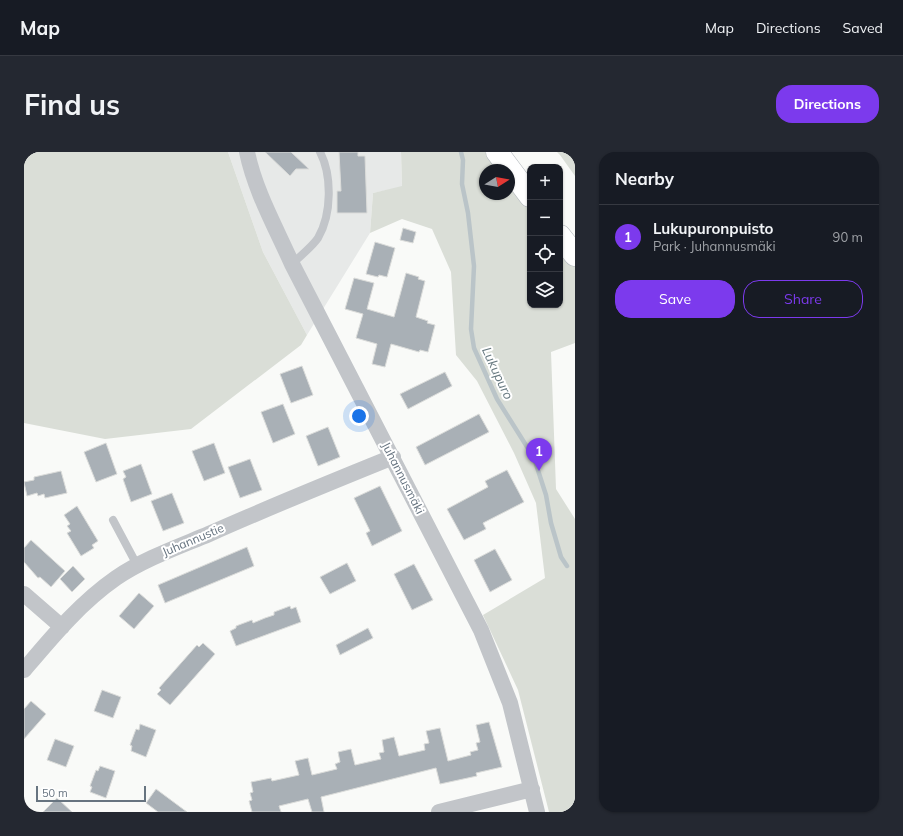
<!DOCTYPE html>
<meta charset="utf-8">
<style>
body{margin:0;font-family:Mulish,sans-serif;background:#242831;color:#f1f3f6}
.controls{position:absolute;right:12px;top:12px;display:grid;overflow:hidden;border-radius:8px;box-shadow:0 1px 3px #0004}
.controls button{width:36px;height:36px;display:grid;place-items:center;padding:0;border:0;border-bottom:1px solid #363941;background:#171b24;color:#f1f3f6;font:20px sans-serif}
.compass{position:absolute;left:455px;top:12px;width:36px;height:36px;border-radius:50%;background:#171b24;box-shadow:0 1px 3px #0004;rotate:79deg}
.scale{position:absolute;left:12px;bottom:10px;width:110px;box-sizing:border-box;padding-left:4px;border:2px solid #677480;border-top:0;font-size:11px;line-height:14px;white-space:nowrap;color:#677480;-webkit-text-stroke:3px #fff;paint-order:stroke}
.you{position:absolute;left:335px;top:264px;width:14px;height:14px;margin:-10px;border:3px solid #fff;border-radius:50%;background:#1a73e8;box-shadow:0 0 0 6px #1a73e833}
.badge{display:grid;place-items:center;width:26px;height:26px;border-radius:50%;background:#7c3aed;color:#fff;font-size:13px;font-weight:700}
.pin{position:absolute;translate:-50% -33px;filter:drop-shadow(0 1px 2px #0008)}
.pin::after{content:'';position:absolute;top:21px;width:14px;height:12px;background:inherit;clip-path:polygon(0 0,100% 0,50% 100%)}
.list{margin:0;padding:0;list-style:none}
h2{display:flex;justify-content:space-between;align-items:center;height:52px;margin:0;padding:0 16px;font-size:17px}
h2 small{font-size:13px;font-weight:400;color:#9ea1a6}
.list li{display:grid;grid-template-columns:26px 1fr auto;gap:12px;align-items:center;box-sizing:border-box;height:64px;padding:0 16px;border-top:1px solid #363941}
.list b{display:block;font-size:15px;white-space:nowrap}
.list p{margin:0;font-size:13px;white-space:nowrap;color:#9ea1a6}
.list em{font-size:13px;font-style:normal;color:#9ea1a6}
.actions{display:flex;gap:8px;padding:12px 16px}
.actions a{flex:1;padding:9px 0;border:1px solid #7c3aed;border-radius:16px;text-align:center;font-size:14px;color:#7c3aed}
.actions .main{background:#7c3aed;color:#fff}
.icon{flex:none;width:22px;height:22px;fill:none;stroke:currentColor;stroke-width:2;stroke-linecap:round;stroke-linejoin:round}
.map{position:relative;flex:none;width:551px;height:660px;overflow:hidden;border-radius:16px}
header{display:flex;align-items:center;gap:24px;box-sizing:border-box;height:56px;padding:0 20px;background:#171b24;border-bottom:1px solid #363941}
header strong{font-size:19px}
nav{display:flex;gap:22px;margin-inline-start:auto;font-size:14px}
.intro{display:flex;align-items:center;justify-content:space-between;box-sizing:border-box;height:96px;padding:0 24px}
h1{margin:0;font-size:28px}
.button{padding:10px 18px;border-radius:16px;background:#7c3aed;color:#fff;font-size:14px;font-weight:700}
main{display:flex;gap:24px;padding:0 24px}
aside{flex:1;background:#171b24;border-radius:16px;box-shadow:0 1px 3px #0004}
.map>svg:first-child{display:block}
.built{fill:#e7e9e8}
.green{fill:#daded7}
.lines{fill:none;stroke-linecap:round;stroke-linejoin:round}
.stream{stroke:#bac4c8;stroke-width:4.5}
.building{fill:#a9b0b6;stroke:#dbdcda}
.secondary-casing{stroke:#b4b9be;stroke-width:23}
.service{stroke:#c2c5c9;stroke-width:8}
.minor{stroke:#c2c5c9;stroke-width:16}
.secondary{stroke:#fff;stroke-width:22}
.labels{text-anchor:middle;stroke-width:4;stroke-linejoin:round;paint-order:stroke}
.street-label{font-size:12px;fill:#677480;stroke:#fff}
.water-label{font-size:13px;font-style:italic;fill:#677980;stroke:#fff}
</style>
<header>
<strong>Map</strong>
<nav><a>Map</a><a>Directions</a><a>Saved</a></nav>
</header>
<div class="intro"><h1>Find us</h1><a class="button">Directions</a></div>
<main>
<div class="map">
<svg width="551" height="660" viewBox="0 0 551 660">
<rect width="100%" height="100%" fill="#f9faf8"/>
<!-- built -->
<path class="built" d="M 204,0 L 377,0 L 378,35 L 349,41 L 346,81 L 283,183 L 239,100 Z"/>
<!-- green -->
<path class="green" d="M 0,0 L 204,0 L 239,100 L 283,183 L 277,193 L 167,277 L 81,287 L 0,271 Z
M 377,0 L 461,0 L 475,18 L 461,18 L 461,42 L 485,42 L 485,30 L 506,57 L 506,153 L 536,153 L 536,95 L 551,114 L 551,191 L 527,200 L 532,337 L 551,367 L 551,660 L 525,660 L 494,538 L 459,463 L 521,426 L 512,351 L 490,301 L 453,229 L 432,203 L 427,120 L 408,77 L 378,67 L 346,81 L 349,41 L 378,34 Z
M 533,0 L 551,0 L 551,24 L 536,3 Z"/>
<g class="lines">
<!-- stream -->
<path class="stream" d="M 437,0 L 439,8 L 438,32 L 444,61 L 450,114 L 447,177 L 450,196 L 473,247 L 510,306 L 522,343 L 527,371 L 537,405 L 543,414"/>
</g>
<!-- building -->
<path class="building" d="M 241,0 L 267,0 L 285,17 L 272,17 L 266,24 Z
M 315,0 L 334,0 L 334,4 L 341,4 L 343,61 L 313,61 L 313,39 L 317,39 Z
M 379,76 L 392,80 L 389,91 L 376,88 Z
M 351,90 L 371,96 L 363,125 L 355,123 L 354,125 L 342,122 Z
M 382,121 L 395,125 L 394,127 L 401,129 L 392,165 L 404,169 L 403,171 L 411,173 L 404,200 L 396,198 L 395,200 L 367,192 L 361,215 L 348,212 L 353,192 L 332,186 L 339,162 L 321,157 L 330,126 L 350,131 L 343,157 L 370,165 Z
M 278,214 L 289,243 L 267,251 L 256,222 Z
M 421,220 L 428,234 L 384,257 L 376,242 Z
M 259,252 L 271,282 L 249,291 L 237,260 Z
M 455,262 L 465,280 L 401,313 L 392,295 Z
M 304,275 L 316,305 L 294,314 L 282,284 Z
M 82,291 L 93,322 L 72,330 L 60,300 Z
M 190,291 L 201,321 L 180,329 L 168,299 Z
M 226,307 L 238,338 L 216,346 L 204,315 Z
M 117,312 L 128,342 L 107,350 L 99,327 L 102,325 L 99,319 Z
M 483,318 L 500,350 L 459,371 L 462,377 L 440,388 L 423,357 L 464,335 L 461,329 Z
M 37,319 L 43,341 L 21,346 L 20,342 L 14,344 L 13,341 L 3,344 L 0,330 L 10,328 L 10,325 Z
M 356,334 L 378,379 L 348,394 L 342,381 L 346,379 L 330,346 Z
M 148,341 L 160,371 L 139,379 L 127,349 Z
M 53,354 L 74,389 L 68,393 L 70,396 L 57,404 L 43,381 L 47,379 L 43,374 L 46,372 L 40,363 Z
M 7,388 L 41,419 L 27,435 L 16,425 L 14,426 L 0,410 L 0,396 Z
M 223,395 L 230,414 L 141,451 L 134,433 Z
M 471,397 L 488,428 L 466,440 L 450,408 Z
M 323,411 L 332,429 L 306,442 L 296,425 Z
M 390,412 L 409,448 L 388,458 L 370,422 Z
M 49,414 L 61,427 L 48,440 L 36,427 Z
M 115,441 L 130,454 L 110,477 L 95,464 Z
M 266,454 L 267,457 L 272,455 L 277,470 L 212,494 L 206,479 L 212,476 L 212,474 L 228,468 L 229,471 L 241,466 L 250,463 L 250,460 Z
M 344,476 L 349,486 L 316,503 L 312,493 Z
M 179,491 L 191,502 L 146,553 L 133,542 L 137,538 L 135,536 L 173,493 L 175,495 Z
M 78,538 L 97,545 L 89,566 L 70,559 Z
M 7,549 L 22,562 L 0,587 L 0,557 Z
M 465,570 L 478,615 L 452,621 L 453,624 L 416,632 L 412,616 L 297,645 L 300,660 L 288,660 L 284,647 L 255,654 L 257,660 L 228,660 L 225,649 L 228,648 L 226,641 L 229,640 L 227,630 L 247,626 L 248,629 L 275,623 L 271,609 L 284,606 L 288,623 L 313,617 L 311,612 L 316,610 L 314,600 L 327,597 L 331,613 L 357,607 L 355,601 L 360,600 L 358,588 L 370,585 L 375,604 L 401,598 L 400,592 L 405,591 L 402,579 L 416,576 L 424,609 L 447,603 L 446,600 L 454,598 L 452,591 L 456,590 L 452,573 Z
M 116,572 L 132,578 L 122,605 L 107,599 L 108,594 L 106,593 L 112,577 L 115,578 Z
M 31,587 L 50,594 L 42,615 L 23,608 Z
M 76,614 L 91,619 L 82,646 L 66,640 L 68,635 L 66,634 L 72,618 L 74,619 Z
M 132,637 L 163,660 L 134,660 L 122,651 Z
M 33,646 L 48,660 L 19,660 Z"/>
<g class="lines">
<!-- secondary casing -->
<g class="secondary-casing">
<path id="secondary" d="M 473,0 L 506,44
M 536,84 L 551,103"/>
</g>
<!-- service -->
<path class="service" d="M 268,112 C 276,104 288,95 294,86 C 308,62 308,23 296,0
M 89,368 L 113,413"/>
<!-- minor -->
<path class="minor" d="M 223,0 C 231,39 252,76 268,112 L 457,478 L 486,551 L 513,660
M 0,442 L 38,475
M 0,518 C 28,485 56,451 92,426 C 120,407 154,395 185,382 C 246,355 307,330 369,305
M 415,660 L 508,637"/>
<!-- secondary -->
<use href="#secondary" class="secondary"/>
</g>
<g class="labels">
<!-- street labels -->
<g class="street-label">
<text transform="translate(379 326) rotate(63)" y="4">Juhannusmäki</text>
<text transform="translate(169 388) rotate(-23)" y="4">Juhannustie</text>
</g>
<!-- water labels -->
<g class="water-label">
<text transform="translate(474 221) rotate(65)" y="5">Lukupuro</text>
</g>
</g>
</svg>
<div class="controls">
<button>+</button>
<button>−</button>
<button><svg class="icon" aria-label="locate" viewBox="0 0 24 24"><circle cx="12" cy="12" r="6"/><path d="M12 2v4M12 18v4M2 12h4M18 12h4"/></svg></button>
<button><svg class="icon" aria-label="layers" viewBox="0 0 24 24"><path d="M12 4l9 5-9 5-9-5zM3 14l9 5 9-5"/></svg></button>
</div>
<svg class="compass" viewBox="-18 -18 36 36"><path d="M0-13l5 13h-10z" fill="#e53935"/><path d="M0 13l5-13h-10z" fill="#9ea1a6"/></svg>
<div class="scale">50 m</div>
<div class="you"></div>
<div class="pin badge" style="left:515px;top:319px">1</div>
</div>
<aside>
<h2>Nearby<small></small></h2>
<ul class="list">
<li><span class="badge">1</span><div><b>Lukupuronpuisto</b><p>Park · Juhannusmäki</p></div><em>90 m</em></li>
</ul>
<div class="actions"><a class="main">Save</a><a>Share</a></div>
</aside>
</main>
